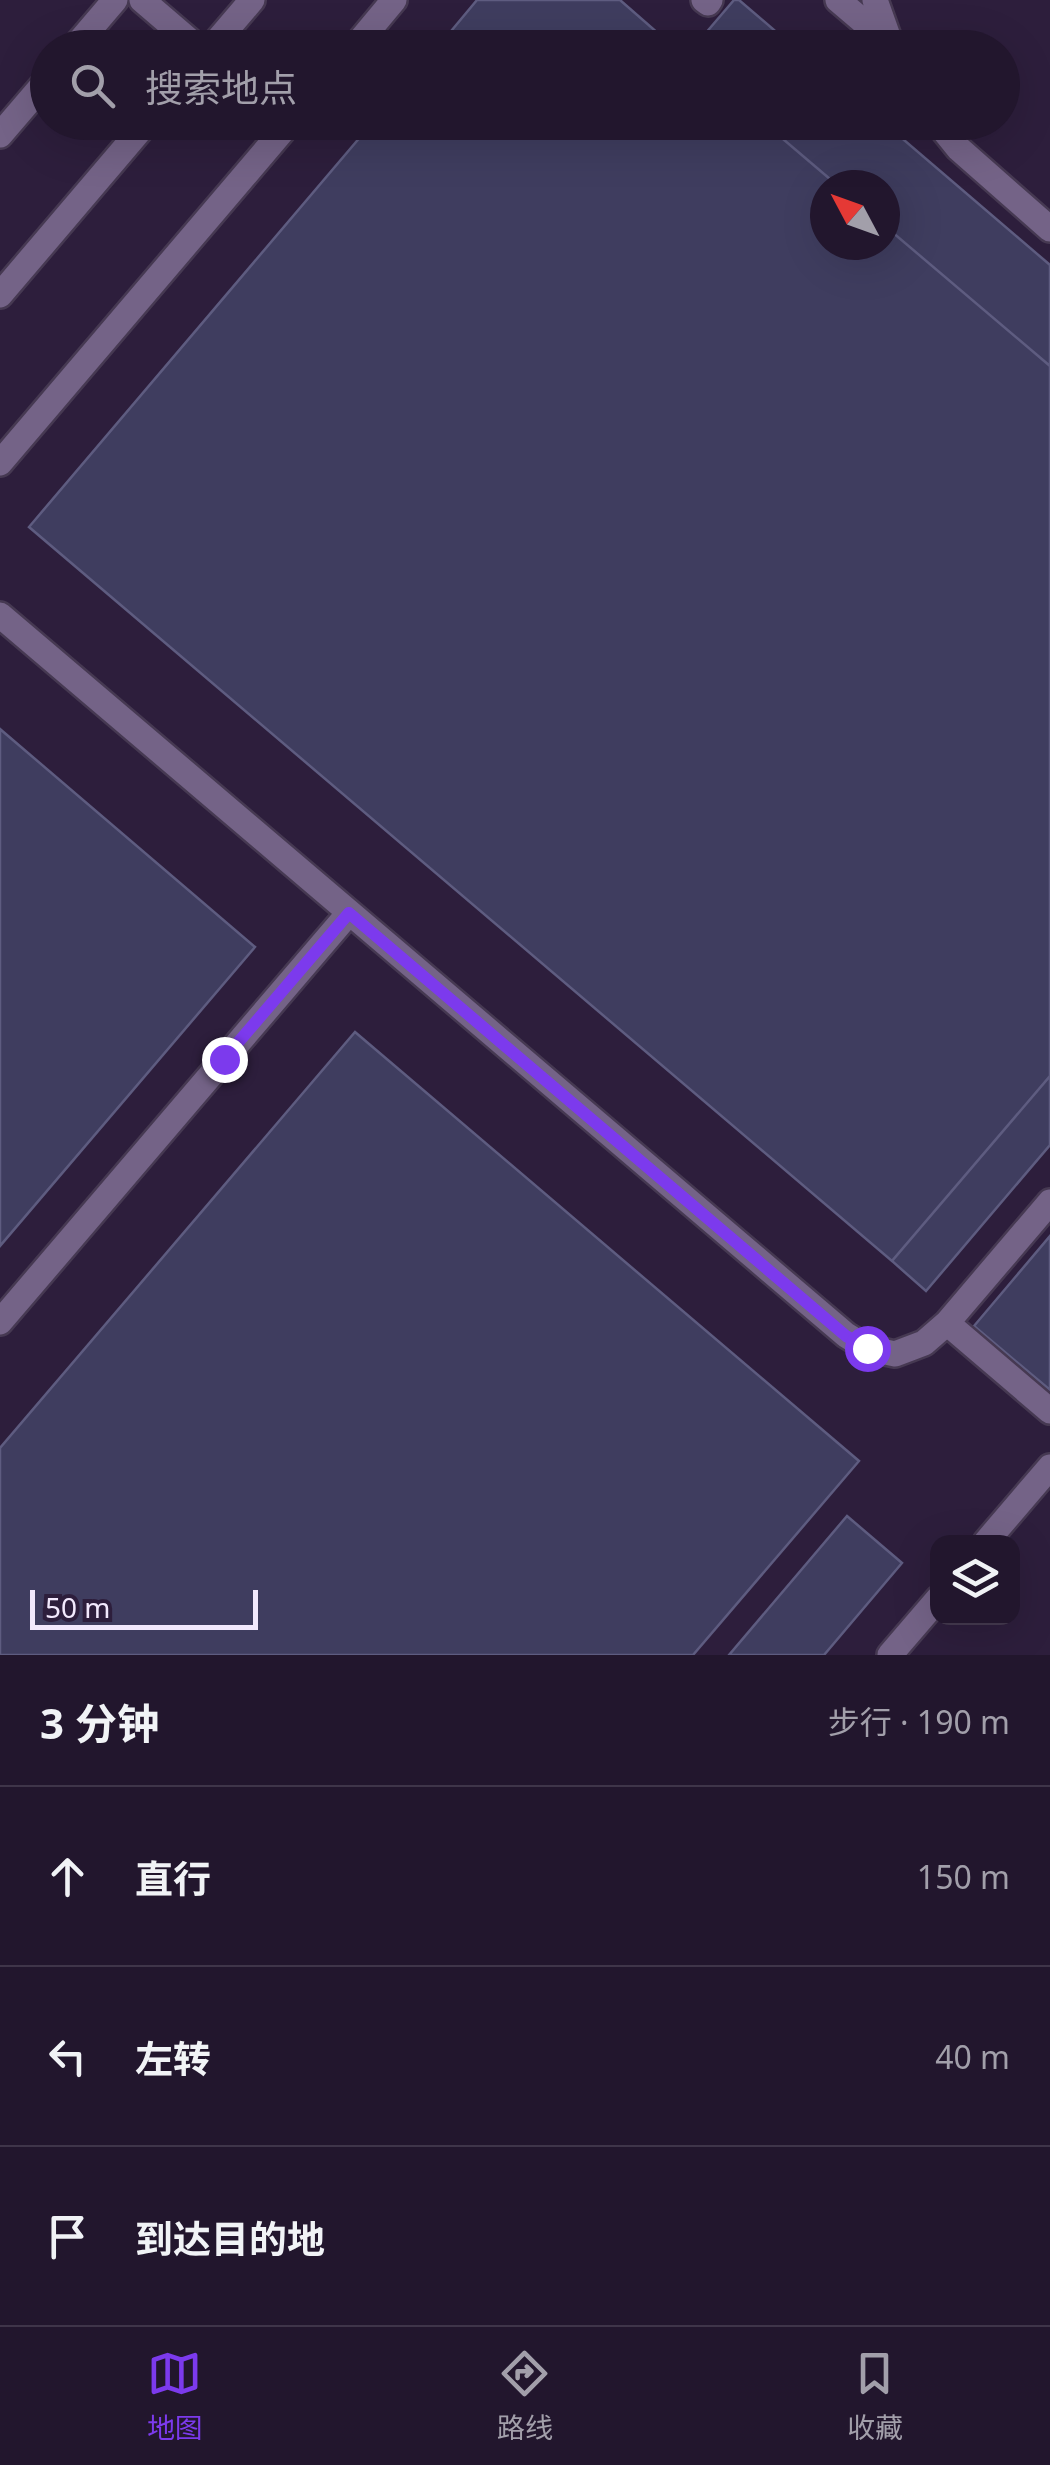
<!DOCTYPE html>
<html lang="zh">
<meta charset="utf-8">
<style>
body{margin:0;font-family:"Noto Sans","Noto Sans SC",sans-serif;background:#2e2339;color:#f1f3f6}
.controls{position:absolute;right:30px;bottom:30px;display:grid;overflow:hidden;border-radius:20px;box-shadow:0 10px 40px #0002}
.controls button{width:90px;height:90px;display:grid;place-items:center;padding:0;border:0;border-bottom:2px solid #3f3549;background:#22162d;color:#f1f3f6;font:50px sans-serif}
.compass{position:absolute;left:810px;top:170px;width:90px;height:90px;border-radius:50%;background:#22162d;box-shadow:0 10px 40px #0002;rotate:311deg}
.scale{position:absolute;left:30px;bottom:25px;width:228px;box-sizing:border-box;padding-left:10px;border:5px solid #f2e9fd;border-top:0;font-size:28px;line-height:35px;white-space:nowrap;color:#f2e9fd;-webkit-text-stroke:8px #2d1e3c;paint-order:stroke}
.stop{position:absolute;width:30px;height:30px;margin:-22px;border:8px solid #7c3aed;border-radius:50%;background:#fff}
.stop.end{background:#7c3aed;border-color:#fff;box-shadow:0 2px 10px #0008}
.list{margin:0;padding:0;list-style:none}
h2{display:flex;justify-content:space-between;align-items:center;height:130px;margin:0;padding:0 40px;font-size:42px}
h2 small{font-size:32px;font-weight:400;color:#a29faa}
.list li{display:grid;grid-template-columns:65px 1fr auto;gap:30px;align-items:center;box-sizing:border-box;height:180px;padding:0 40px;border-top:2px solid #3f3549}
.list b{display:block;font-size:38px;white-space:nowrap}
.list em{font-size:32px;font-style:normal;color:#a29faa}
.icon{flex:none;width:55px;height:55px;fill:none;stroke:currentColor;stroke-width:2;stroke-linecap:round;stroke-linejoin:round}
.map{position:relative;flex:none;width:1050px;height:1655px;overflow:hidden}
.search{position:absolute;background:#22162d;box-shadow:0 10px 40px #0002;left:30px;right:30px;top:30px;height:110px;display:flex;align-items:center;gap:25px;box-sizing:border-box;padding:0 35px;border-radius:55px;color:#a29faa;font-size:38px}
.sheet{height:670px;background:#22162d}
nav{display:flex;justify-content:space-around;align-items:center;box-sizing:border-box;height:140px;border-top:2px solid #3f3549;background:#22162d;font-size:28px;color:#a29faa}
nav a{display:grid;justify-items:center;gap:5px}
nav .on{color:#7c3aed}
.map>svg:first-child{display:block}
.building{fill:#3f3d5f;stroke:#5e5c80;stroke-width:2.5}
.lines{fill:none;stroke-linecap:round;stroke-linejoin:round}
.minor-casing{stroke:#463952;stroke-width:30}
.minor{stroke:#746387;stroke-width:25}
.route{stroke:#7c3aed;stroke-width:12}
</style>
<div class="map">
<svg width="1050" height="1655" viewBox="0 0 1050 1655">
<rect width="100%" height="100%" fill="#2d1e3c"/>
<!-- building -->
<path class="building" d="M 477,0 L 620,0 L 675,48 L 437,48 Z
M 734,0 L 739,0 L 795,48 L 693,48 Z
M 373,122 L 763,122 L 837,185 L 825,185 L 825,245 L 885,245 L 885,226 L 1050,366 L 1050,1076 L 892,1261 L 29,527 Z
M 763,122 L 883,122 L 1050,265 L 1050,366 L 885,226 L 885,185 L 837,185 Z
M 0,729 L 255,947 L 0,1246 Z
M 355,1032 L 859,1461 L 693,1655 L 0,1655 L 0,1448 Z
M 1050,1076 L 1050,1145 L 926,1291 L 892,1261 Z
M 1050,1236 L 1050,1390 L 974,1326 Z
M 847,1516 L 902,1563 L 824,1655 L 729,1655 Z"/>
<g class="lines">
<!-- minor casing -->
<g class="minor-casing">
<path id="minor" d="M 142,0 L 198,48
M 704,0 L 708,3 L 710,0
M 838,0 L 892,46
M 875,0 L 890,42
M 74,48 L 115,0
M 211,48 L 252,0
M 354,48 L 394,0
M 937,122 L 958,148 L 1050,229
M 0,135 L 48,79
M 0,295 L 147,122
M 0,463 L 290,122
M 0,615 L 846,1335 L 867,1348 L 895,1354 L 924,1343 L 947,1323 L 1050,1202
M 0,1322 L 349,913
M 947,1323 L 1050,1411
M 986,1542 L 1050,1467
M 890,1655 L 938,1599"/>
</g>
<!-- minor -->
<use href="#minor" class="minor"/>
</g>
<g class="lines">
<!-- route -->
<path class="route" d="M 224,1059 L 349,913 L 846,1336 L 867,1348"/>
</g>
</svg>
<div class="controls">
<button><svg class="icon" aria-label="layers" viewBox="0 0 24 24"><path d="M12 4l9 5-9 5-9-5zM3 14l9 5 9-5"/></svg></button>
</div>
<svg class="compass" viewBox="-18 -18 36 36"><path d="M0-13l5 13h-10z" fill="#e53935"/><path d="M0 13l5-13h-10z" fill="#a29faa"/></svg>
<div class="scale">50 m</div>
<div class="stop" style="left:867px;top:1348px"></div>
<div class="stop end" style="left:224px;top:1059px"></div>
<div class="search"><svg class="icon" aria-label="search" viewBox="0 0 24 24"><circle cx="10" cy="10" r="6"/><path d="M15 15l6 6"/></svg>搜索地点</div>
</div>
<section class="sheet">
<h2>3 分钟<small>步行 · 190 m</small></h2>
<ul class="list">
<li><svg class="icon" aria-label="ahead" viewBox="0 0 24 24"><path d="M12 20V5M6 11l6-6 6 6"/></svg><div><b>直行</b></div><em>150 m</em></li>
<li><svg class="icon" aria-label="left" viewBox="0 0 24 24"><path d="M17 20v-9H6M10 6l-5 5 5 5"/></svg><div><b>左转</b></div><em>40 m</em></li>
<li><svg class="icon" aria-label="arrive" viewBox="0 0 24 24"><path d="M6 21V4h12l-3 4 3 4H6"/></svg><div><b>到达目的地</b></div></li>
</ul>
</section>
<nav>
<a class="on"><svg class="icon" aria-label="map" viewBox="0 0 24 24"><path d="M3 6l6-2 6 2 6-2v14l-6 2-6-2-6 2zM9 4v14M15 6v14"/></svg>地图</a>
<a><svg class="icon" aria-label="directions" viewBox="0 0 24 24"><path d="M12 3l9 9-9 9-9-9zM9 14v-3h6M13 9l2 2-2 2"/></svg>路线</a>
<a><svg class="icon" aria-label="saved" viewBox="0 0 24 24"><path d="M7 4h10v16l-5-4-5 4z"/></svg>收藏</a>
</nav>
